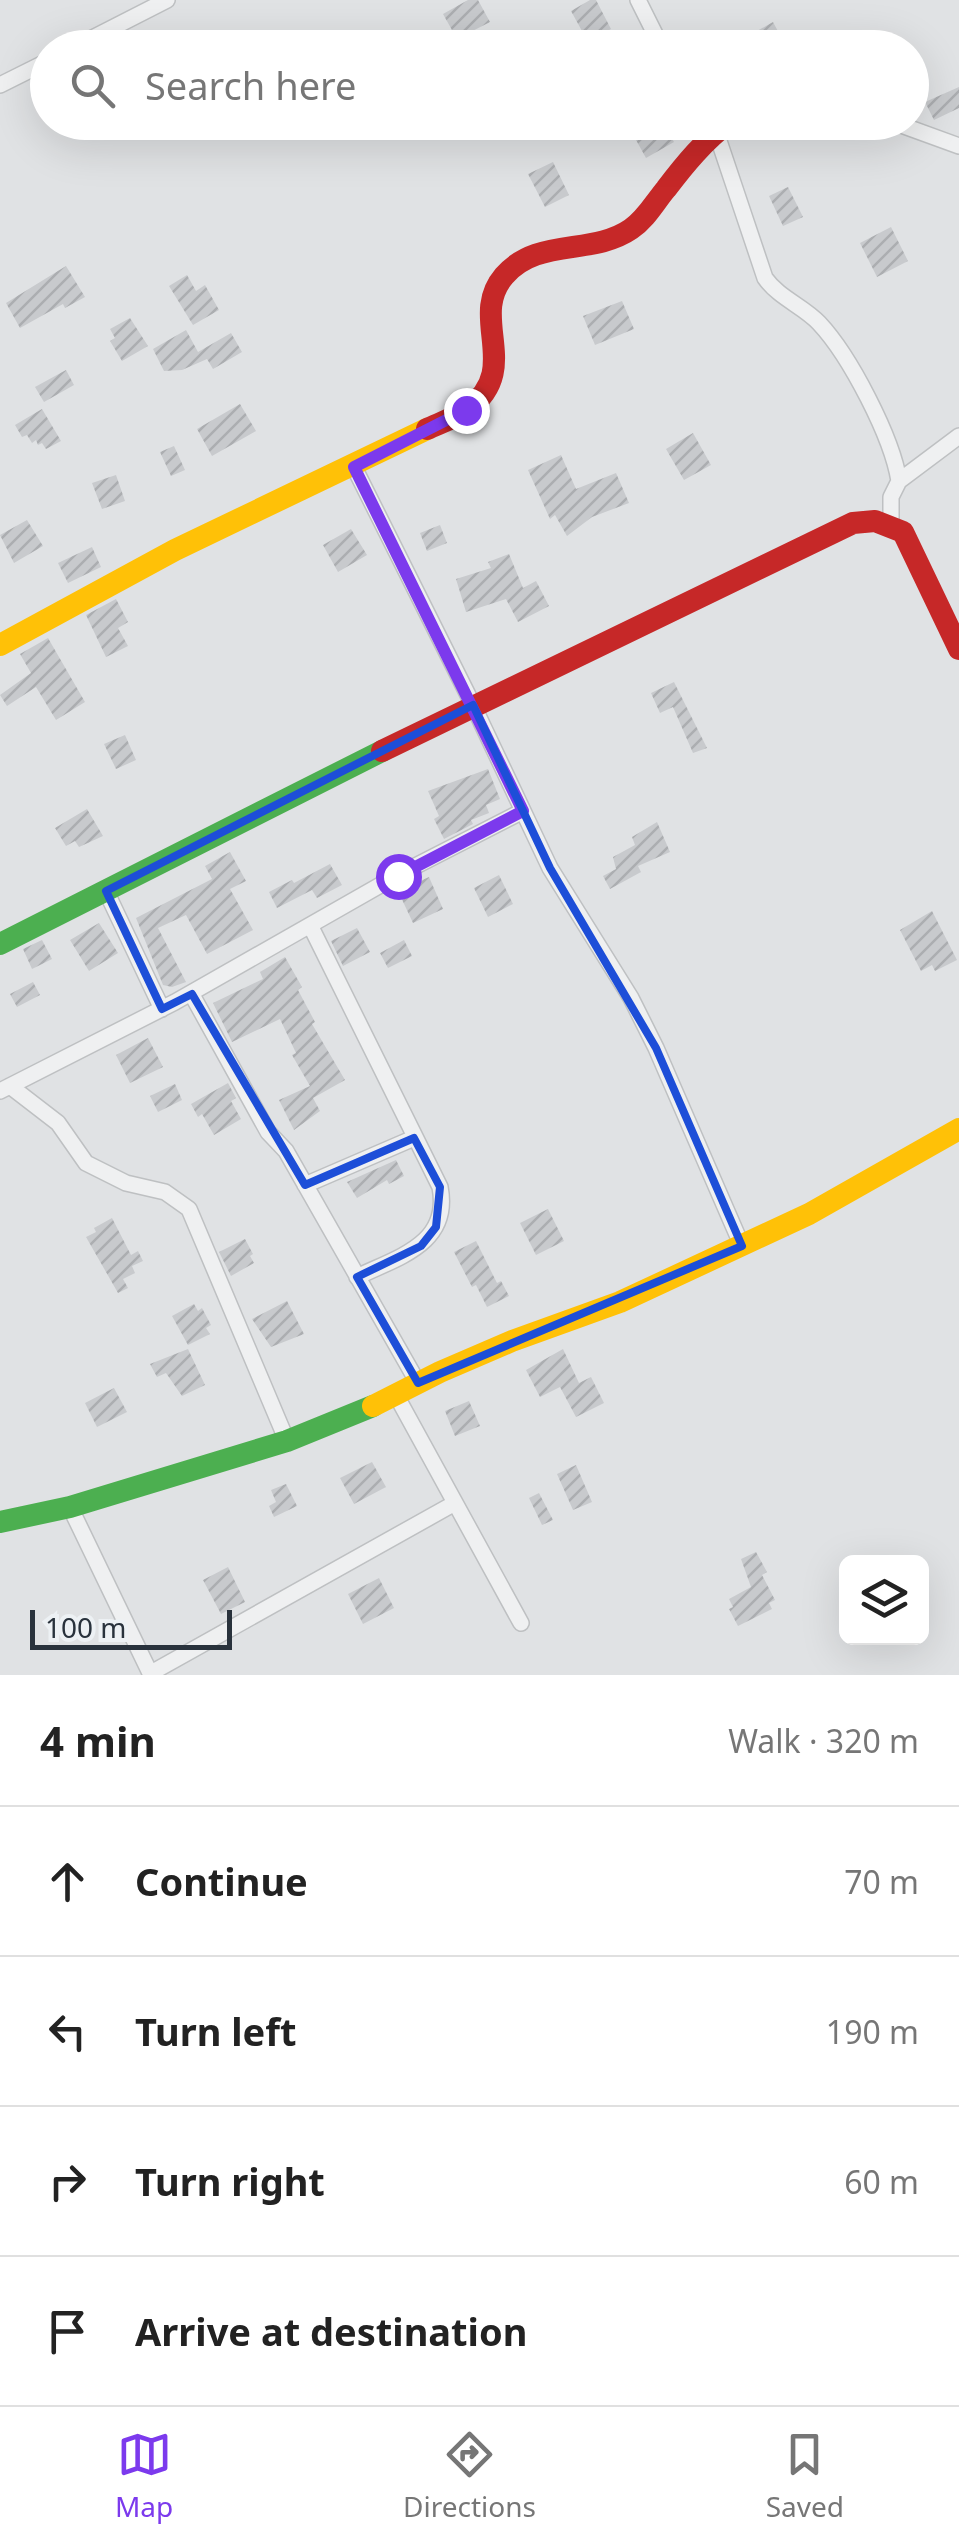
<!DOCTYPE html>
<meta charset="utf-8">
<style>
body{margin:0;font-family:"Noto Sans",sans-serif;background:#f6f6f6;color:#222}
.controls{position:absolute;right:30px;bottom:30px;display:grid;overflow:hidden;border-radius:15px;box-shadow:0 10px 40px #0002}
.controls button{width:90px;height:90px;display:grid;place-items:center;padding:0;border:0;border-bottom:2px solid #e0e0e0;background:#fff;color:#222;font:50px sans-serif}
.scale{position:absolute;left:30px;bottom:25px;width:202px;box-sizing:border-box;padding-left:10px;border:5px solid #29323c;border-top:0;font-size:28px;line-height:35px;white-space:nowrap;color:#29323c;-webkit-text-stroke:8px #edf1f4;paint-order:stroke}
.stop{position:absolute;width:30px;height:30px;margin:-22px;border:8px solid #7c3aed;border-radius:50%;background:#fff}
.stop.end{background:#7c3aed;border-color:#fff;box-shadow:0 2px 10px #0008}
.list{margin:0;padding:0;list-style:none}
h2{display:flex;justify-content:space-between;align-items:center;height:130px;margin:0;padding:0 40px;font-size:42px}
h2 small{font-size:32px;font-weight:400;color:#767676}
.list li{display:grid;grid-template-columns:65px 1fr auto;gap:30px;align-items:center;box-sizing:border-box;height:150px;padding:0 40px;border-top:2px solid #e0e0e0}
.list b{display:block;font-size:38px;white-space:nowrap}
.list em{font-size:32px;font-style:normal;color:#767676}
.icon{flex:none;width:55px;height:55px;fill:none;stroke:currentColor;stroke-width:2;stroke-linecap:round;stroke-linejoin:round}
.map{position:relative;flex:none;width:959px;height:1675px;overflow:hidden}
.search{position:absolute;background:#fff;box-shadow:0 10px 40px #0002;left:30px;right:30px;top:30px;height:110px;display:flex;align-items:center;gap:25px;box-sizing:border-box;padding:0 35px;border-radius:55px;color:#767676;font-size:38px}
.sheet{height:730px;background:#fff}
nav{display:flex;justify-content:space-around;align-items:center;box-sizing:border-box;height:140px;border-top:2px solid #e0e0e0;background:#fff;font-size:28px;color:#767676}
nav a{display:grid;justify-items:center;gap:5px}
nav .on{color:#7c3aed}
.map>svg:first-child{display:block}
.building{fill:url(#building-hatch)}
.lines{fill:none;stroke-linecap:round;stroke-linejoin:round}
.street-casing{stroke:#bec0c2;stroke-width:18}
.street{stroke:#eff0f1;stroke-width:15}
.fast{stroke:#4caf50;stroke-width:22}
.slow{stroke:#ffc107;stroke-width:22}
.jam{stroke:#c62828;stroke-width:22}
.route{stroke:#7c3aed;stroke-width:12}
.marked{fill:none;stroke:#1d4ed8;stroke-width:8;stroke-linejoin:round}
</style>
<div class="map">
<svg width="959" height="1675" viewBox="0 0 959 1675">
<defs>
<pattern id="building-hatch" width="6" height="6" patternUnits="userSpaceOnUse" patternTransform="scale(2.5)"><rect width="6" height="6" fill="#c8cacd"/><path d="M-1 1l2-2M0 6l6-6M5 7l2-2" fill="none" stroke="#acaeb1"/></pattern>
</defs>
<rect width="100%" height="100%" fill="#e0e2e4"/>
<!-- building -->
<path class="building" d="M 468,0 L 478,0 L 490,22 L 457,39 L 443,14 Z
M 590,0 L 596,0 L 611,29 L 588,42 L 571,11 Z
M 773,22 L 787,48 L 757,48 L 750,35 Z
M 959,87 L 959,108 L 934,120 L 925,102 Z
M 626,122 L 663,122 L 674,142 L 646,158 Z
M 553,162 L 569,195 L 545,207 L 528,174 Z
M 788,187 L 803,217 L 783,226 L 769,196 Z
M 891,227 L 908,261 L 877,277 L 860,243 Z
M 66,266 L 85,297 L 65,308 L 63,304 L 20,328 L 6,303 Z
M 187,275 L 196,291 L 205,285 L 219,310 L 193,325 L 169,286 Z
M 622,301 L 634,329 L 595,345 L 583,316 Z
M 130,318 L 148,346 L 122,361 L 110,341 L 115,338 L 110,329 Z
M 186,330 L 198,352 L 231,333 L 242,352 L 213,369 L 207,359 L 182,370 L 164,371 L 153,349 Z
M 66,370 L 74,385 L 44,402 L 35,387 Z
M 240,404 L 256,431 L 212,456 L 197,429 Z
M 42,409 L 61,441 L 46,449 L 42,443 L 38,445 L 36,440 L 32,443 L 27,435 L 22,437 L 15,425 Z
M 693,433 L 711,465 L 684,480 L 666,449 Z
M 174,446 L 185,470 L 171,476 L 160,452 Z
M 561,455 L 576,489 L 616,473 L 629,503 L 592,517 L 567,536 L 555,515 L 550,519 L 528,470 Z
M 116,475 L 125,501 L 102,509 L 92,483 Z
M 27,520 L 43,546 L 14,563 L 0,535 Z
M 440,525 L 447,543 L 427,551 L 420,533 Z
M 351,529 L 367,555 L 338,572 L 323,545 Z
M 92,547 L 101,567 L 68,583 L 58,563 Z
M 509,554 L 523,588 L 536,581 L 549,606 L 518,622 L 506,599 L 466,612 L 456,579 L 491,568 L 488,562 Z
M 116,599 L 128,622 L 118,628 L 128,646 L 106,657 L 86,615 Z
M 48,638 L 85,702 L 56,720 L 36,687 L 7,706 L 0,695 L 31,673 L 20,654 Z
M 674,682 L 707,748 L 693,753 L 673,707 L 660,713 L 651,693 Z
M 125,735 L 136,760 L 116,769 L 104,744 Z
M 488,769 L 500,799 L 486,805 L 489,813 L 471,820 L 473,824 L 444,839 L 434,819 L 439,816 L 428,791 Z
M 87,809 L 103,836 L 79,847 L 75,841 L 66,846 L 55,828 Z
M 657,822 L 670,852 L 638,866 L 641,872 L 610,889 L 603,876 L 616,869 L 613,857 L 635,845 L 632,837 Z
M 230,852 L 246,881 L 230,889 L 253,930 L 207,954 L 186,915 L 158,928 L 186,982 L 172,987 L 163,985 L 136,918 L 212,879 L 205,866 Z
M 330,864 L 342,885 L 317,898 L 312,890 L 277,908 L 269,892 L 292,880 L 294,883 Z
M 499,875 L 513,904 L 488,917 L 474,888 Z
M 429,877 L 443,909 L 413,923 L 398,891 Z
M 932,911 L 957,960 L 935,971 L 932,965 L 921,971 L 900,930 Z
M 99,923 L 118,953 L 89,971 L 70,940 Z
M 357,928 L 370,952 L 343,966 L 331,941 Z
M 42,940 L 52,959 L 32,969 L 23,949 Z
M 404,940 L 412,956 L 388,968 L 380,953 Z
M 285,957 L 302,987 L 298,990 L 315,1022 L 312,1024 L 345,1080 L 313,1098 L 320,1111 L 294,1130 L 279,1100 L 310,1086 L 292,1055 L 296,1053 L 280,1019 L 232,1042 L 213,1003 L 263,979 L 260,972 Z
M 33,982 L 40,995 L 17,1007 L 10,994 Z
M 148,1038 L 163,1067 L 130,1083 L 116,1055 Z
M 228,1083 L 236,1098 L 231,1101 L 241,1119 L 214,1135 L 202,1114 L 198,1117 L 191,1104 Z
M 175,1084 L 182,1100 L 158,1112 L 150,1096 Z
M 396,1160 L 404,1176 L 389,1184 L 387,1180 L 357,1198 L 347,1182 Z
M 548,1209 L 564,1241 L 536,1255 L 520,1223 Z
M 112,1218 L 131,1255 L 138,1251 L 143,1261 L 132,1266 L 135,1273 L 123,1279 L 128,1288 L 118,1293 L 86,1237 L 96,1232 L 94,1228 Z
M 245,1239 L 253,1254 L 250,1256 L 254,1263 L 231,1276 L 219,1252 Z
M 476,1241 L 497,1283 L 501,1281 L 509,1296 L 487,1307 L 476,1285 L 472,1287 L 454,1252 Z
M 287,1301 L 304,1334 L 271,1347 L 252,1319 Z
M 194,1304 L 198,1311 L 202,1308 L 211,1325 L 206,1328 L 210,1334 L 188,1345 L 172,1316 Z
M 188,1349 L 205,1385 L 182,1396 L 166,1373 L 157,1377 L 150,1364 Z
M 563,1349 L 579,1383 L 591,1377 L 604,1403 L 576,1417 L 560,1387 L 540,1397 L 526,1370 Z
M 114,1388 L 127,1412 L 97,1427 L 85,1403 Z
M 469,1401 L 480,1426 L 455,1436 L 445,1411 Z
M 372,1462 L 386,1487 L 354,1504 L 340,1478 Z
M 576,1465 L 592,1502 L 573,1510 L 557,1474 Z
M 286,1484 L 297,1506 L 274,1517 L 269,1506 L 276,1502 L 271,1490 Z
M 539,1493 L 553,1520 L 542,1525 L 529,1498 Z
M 756,1552 L 767,1572 L 762,1575 L 775,1600 L 769,1603 L 772,1609 L 738,1626 L 729,1609 L 733,1607 L 729,1599 L 751,1587 L 741,1559 Z
M 228,1567 L 245,1602 L 221,1614 L 203,1580 Z
M 379,1578 L 394,1608 L 363,1624 L 348,1594 Z"/>
<g class="lines">
<!-- street casing -->
<g class="street-casing">
<path id="street" d="M 638,0 L 662,48
M 73,48 L 167,0
M 0,85 L 48,61
M 893,122 L 959,146
M 714,126 L 765,278 C 779,298 803,306 819,323 C 850,356 892,437 899,481
M 354,467 L 473,705 L 550,868 L 631,998 L 656,1048 L 742,1246
M 891,525 L 891,497 L 899,481 L 959,436
M 106,891 L 162,1009
M 311,927 L 440,1187 C 451,1244 398,1257 357,1277
M 191,993 L 268,1132 L 286,1151 L 418,1383
M 10,1086 L 58,1123 L 86,1163 L 126,1183 L 165,1192 L 189,1209 L 287,1441
M 0,1091 L 175,1002 L 398,875 L 523,811
M 305,1185 L 414,1138
M 396,1395 L 521,1623
M 70,1507 L 151,1675
M 151,1673 L 455,1503"/>
</g>
<!-- street -->
<use href="#street" class="street"/>
<!-- fast -->
<path class="fast" d="M 0,944 L 382,751
M 0,1522 L 70,1507 L 287,1441 L 373,1406"/>
<!-- slow -->
<path class="slow" d="M 0,645 L 175,550 L 427,429
M 373,1406 L 440,1372 L 512,1341 L 620,1302 L 809,1214 L 959,1129"/>
<!-- jam -->
<path class="jam" d="M 427,429 C 440,423 457,417 468,409 C 523,368 468,318 504,276 C 537,237 592,256 631,229 C 646,219 655,202 666,189 C 685,164 704,141 729,122
M 382,751 L 853,523 L 875,521 L 903,532 L 959,649"/>
</g>
<g class="lines">
<!-- route -->
<path class="route" d="M 398,876 L 523,811 L 354,467 L 466,410"/>
</g>
<!-- marked area -->
<path class="marked" d="M 473,705 L 550,868 L 656,1048 L 742,1246 L 418,1383 L 357,1277 L 421,1246 L 436,1227 L 440,1187 L 414,1138 L 305,1185 L 192,994 L 162,1009 L 106,891 Z"/>
</svg>
<div class="controls">
<button><svg class="icon" aria-label="layers" viewBox="0 0 24 24"><path d="M12 4l9 5-9 5-9-5zM3 14l9 5 9-5"/></svg></button>
</div>
<div class="scale">100 m</div>
<div class="stop" style="left:398px;top:876px"></div>
<div class="stop end" style="left:466px;top:410px"></div>
<div class="search"><svg class="icon" aria-label="search" viewBox="0 0 24 24"><circle cx="10" cy="10" r="6"/><path d="M15 15l6 6"/></svg>Search here</div>
</div>
<section class="sheet">
<h2>4 min<small>Walk · 320 m</small></h2>
<ul class="list">
<li><svg class="icon" aria-label="ahead" viewBox="0 0 24 24"><path d="M12 20V5M6 11l6-6 6 6"/></svg><div><b>Continue</b></div><em>70 m</em></li>
<li><svg class="icon" aria-label="left" viewBox="0 0 24 24"><path d="M17 20v-9H6M10 6l-5 5 5 5"/></svg><div><b>Turn left</b></div><em>190 m</em></li>
<li><svg class="icon" aria-label="right" viewBox="0 0 24 24"><path d="M7 20v-9h11M14 6l5 5-5 5"/></svg><div><b>Turn right</b></div><em>60 m</em></li>
<li><svg class="icon" aria-label="arrive" viewBox="0 0 24 24"><path d="M6 21V4h12l-3 4 3 4H6"/></svg><div><b>Arrive at destination</b></div></li>
</ul>
</section>
<nav>
<a class="on"><svg class="icon" aria-label="map" viewBox="0 0 24 24"><path d="M3 6l6-2 6 2 6-2v14l-6 2-6-2-6 2zM9 4v14M15 6v14"/></svg>Map</a>
<a><svg class="icon" aria-label="directions" viewBox="0 0 24 24"><path d="M12 3l9 9-9 9-9-9zM9 14v-3h6M13 9l2 2-2 2"/></svg>Directions</a>
<a><svg class="icon" aria-label="saved" viewBox="0 0 24 24"><path d="M7 4h10v16l-5-4-5 4z"/></svg>Saved</a>
</nav>
